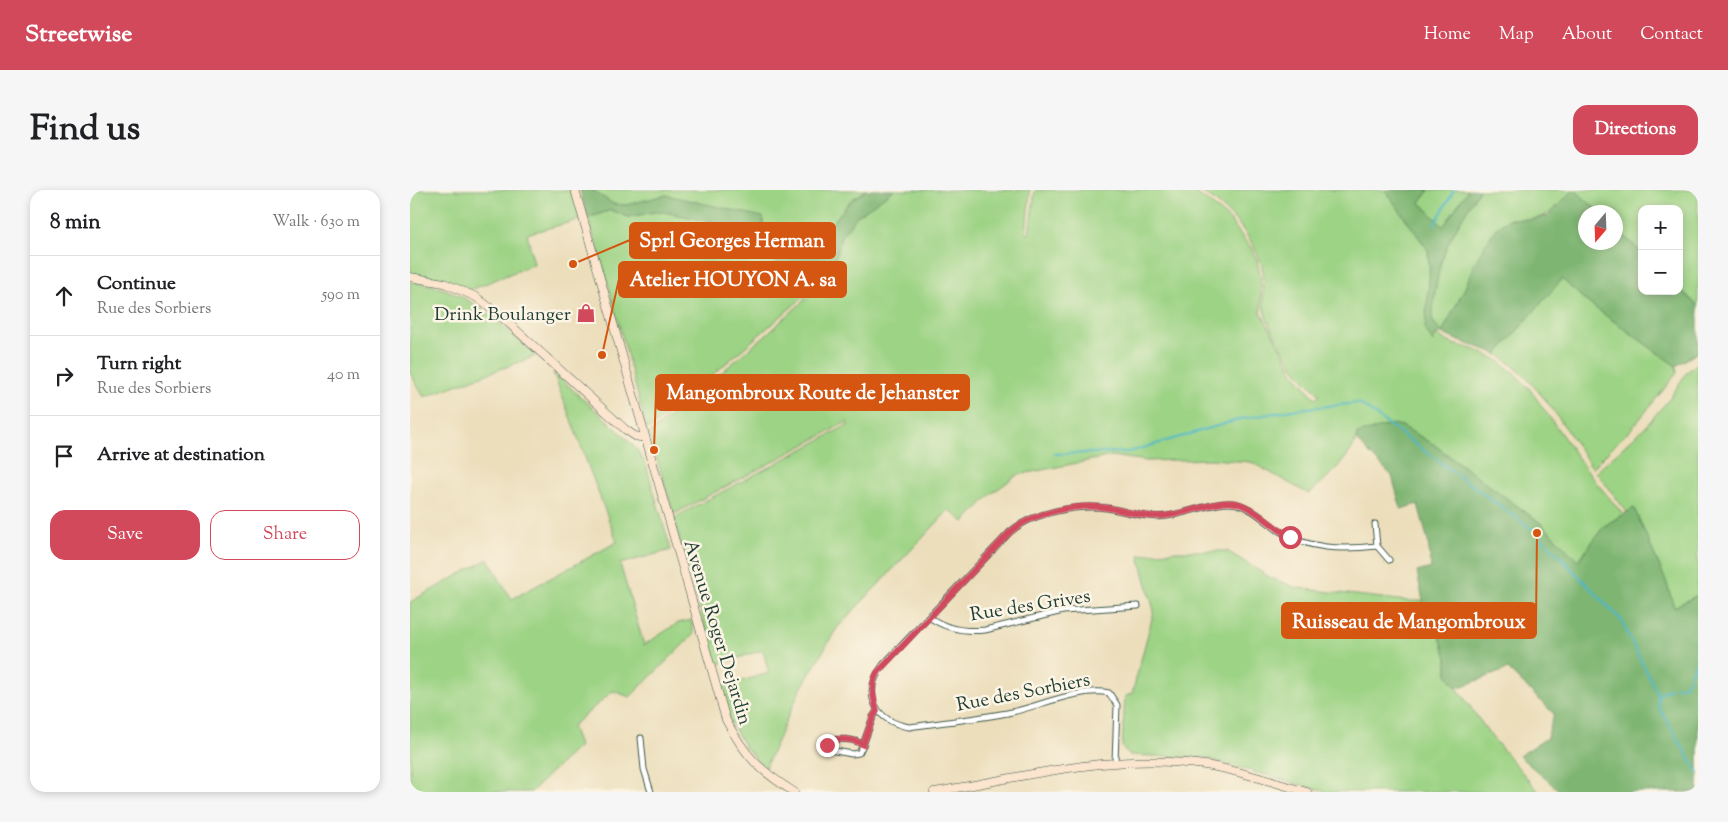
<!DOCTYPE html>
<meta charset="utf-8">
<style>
body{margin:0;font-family:"Sorts Mill Goudy",serif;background:#f6f6f6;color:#202124}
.controls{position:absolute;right:15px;top:15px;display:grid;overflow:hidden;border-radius:10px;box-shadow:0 2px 8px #0003}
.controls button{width:45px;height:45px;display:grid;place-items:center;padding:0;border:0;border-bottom:1px solid #e0e0e0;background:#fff;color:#202124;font:25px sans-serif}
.compass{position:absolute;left:1168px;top:15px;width:45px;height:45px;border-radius:50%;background:#fff;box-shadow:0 2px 8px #0003;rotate:199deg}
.stop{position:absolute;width:15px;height:15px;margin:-11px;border:4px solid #d1495b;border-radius:50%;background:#fff}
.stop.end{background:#d1495b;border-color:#fff;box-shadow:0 1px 5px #0008}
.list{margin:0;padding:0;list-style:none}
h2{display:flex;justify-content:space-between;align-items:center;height:65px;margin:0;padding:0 20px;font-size:21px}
h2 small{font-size:16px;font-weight:400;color:#757577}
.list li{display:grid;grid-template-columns:32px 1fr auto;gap:15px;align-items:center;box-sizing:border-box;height:80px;padding:0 20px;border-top:1px solid #e0e0e0}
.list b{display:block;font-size:19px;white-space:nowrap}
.list p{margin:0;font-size:16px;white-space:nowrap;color:#757577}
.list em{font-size:16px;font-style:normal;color:#757577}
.actions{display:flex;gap:10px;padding:15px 20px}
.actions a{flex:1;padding:11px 0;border:1px solid #d1495b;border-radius:15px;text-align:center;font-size:18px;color:#d1495b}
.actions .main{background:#d1495b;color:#fff}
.icon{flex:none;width:28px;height:28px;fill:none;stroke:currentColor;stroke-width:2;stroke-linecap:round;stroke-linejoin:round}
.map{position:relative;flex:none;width:1288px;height:602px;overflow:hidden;border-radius:15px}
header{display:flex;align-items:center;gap:30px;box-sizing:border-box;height:70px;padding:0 25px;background:#d1495b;color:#fff}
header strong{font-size:24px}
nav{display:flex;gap:28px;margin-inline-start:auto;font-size:18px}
.intro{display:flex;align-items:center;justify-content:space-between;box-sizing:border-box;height:120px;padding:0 30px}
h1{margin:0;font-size:35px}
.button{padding:12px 22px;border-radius:15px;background:#d1495b;color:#fff;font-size:18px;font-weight:700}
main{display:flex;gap:30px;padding:0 30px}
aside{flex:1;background:#fff;border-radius:15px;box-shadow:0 2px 8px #0003}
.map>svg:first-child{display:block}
.green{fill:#9dd385;stroke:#5e885c}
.forest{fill:#7eb572;stroke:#4e7953}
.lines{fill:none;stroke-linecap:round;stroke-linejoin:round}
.stream{stroke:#4bb7c7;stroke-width:2}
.minor-casing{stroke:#3e5548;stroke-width:7}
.secondary-casing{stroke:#3e5548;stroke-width:9}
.minor{stroke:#fff;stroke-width:5}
.secondary{stroke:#fbe5cf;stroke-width:8}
.route{stroke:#d1495b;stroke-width:6}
.labels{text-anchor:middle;stroke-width:5;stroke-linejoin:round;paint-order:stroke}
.poi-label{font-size:19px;fill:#1f3d34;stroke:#fcf5e5;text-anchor:end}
.street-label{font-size:19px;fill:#1f3d34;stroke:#fcf5e5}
.leader{fill:none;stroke:#d45610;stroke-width:2}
.callout-dot{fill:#d45610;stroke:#fcf5e5;stroke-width:2}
.callout{fill:#d45610;stroke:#d45610;stroke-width:2}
.callout-label{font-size:20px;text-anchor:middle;font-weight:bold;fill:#fff}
</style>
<header>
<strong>Streetwise</strong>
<nav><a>Home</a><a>Map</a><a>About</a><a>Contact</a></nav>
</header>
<div class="intro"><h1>Find us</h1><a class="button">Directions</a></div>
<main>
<aside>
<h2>8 min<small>Walk · 630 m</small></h2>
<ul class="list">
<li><svg class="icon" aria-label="ahead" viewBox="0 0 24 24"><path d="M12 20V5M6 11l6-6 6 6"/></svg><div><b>Continue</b><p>Rue des Sorbiers</p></div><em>590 m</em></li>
<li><svg class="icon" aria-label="right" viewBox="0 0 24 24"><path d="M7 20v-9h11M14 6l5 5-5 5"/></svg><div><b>Turn right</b><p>Rue des Sorbiers</p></div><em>40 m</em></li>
<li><svg class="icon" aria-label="arrive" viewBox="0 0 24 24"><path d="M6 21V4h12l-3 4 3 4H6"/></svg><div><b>Arrive at destination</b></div></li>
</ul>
<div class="actions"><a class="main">Save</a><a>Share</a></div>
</aside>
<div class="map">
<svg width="1288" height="602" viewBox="0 0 1288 602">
<rect width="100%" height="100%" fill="#fcf5e5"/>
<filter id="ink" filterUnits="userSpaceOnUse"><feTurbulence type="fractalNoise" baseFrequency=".02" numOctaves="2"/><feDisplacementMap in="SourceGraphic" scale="10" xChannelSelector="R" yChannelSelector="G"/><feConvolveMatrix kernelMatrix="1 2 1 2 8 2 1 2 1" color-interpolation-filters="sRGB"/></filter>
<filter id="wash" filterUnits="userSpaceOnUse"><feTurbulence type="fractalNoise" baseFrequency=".0096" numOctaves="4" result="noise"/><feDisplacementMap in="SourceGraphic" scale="20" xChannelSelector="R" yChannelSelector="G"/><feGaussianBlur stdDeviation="1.12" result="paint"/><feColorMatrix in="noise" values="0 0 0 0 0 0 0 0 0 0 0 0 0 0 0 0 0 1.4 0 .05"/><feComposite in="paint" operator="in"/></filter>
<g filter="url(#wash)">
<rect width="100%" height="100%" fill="#ecdebb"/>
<!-- green -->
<path class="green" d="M 0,0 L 163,0 L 172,29 L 117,44 L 124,74 L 60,100 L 33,89 L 0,84 Z
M 182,0 L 457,0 L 441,10 L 399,62 L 377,62 L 354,40 L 256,5 L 216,15 L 203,14 Z
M 484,0 L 620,0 L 616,44 L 619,44 L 625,0 L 779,0 L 795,9 L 819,29 L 841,58 L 847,71 L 851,87 L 851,123 L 885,185 L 905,208 L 910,205 C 902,197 893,189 886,180 C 878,169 856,133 854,119 C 851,107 856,94 853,81 C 846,49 816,14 787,0 L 975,0 L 1018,60 L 1023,151 L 1026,145 L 1043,154 L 1063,159 L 1086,169 L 1104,183 L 1119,198 L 1180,285 L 1213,324 L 1194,336 L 1168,372 L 1133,335 L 1023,254 L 992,236 L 947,244 C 947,263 913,291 899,304 L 841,272 L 800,269 L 737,271 L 702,266 L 607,285 L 581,304 L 554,332 L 539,320 L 427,438 L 390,500 L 355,578 L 335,557 L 319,529 L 311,497 L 359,483 L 353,460 L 306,475 L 264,330 L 267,326 L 438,235 L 437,232 L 264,324 L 239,244 L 359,142 L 421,86 L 431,46 L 448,24 Z
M 1019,0 L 1058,0 L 1033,37 L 1010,12 Z
M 1069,0 L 1163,0 C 1137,27 1138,30 1099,29 L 1064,74 L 1056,96 L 1032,143 L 1022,130 C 1024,110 1026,91 1031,72 C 1039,46 1056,23 1069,0 Z
M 1165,0 L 1288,0 L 1288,116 L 1269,98 L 1269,19 L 1232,19 L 1232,63 L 1206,38 L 1206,22 L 1189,22 Z
M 201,20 L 218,27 L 250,21 L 329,38 L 331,44 L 374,76 L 416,82 L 413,90 L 242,237 L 237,239 L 191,68 L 178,28 Z
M 1152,89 L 1177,112 L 1266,176 L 1267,183 L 1224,236 L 1182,278 C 1156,239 1127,189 1087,164 Z
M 0,92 C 53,95 89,132 126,166 L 14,207 L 0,183 Z
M 1288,173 L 1288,405 L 1264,417 L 1256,391 L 1224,318 L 1217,322 L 1186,282 L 1236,236 L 1260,208 L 1277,182 Z
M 143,182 L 213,245 L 227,260 L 236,275 L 261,360 L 210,374 L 234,455 L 268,433 L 281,430 L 284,444 L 220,507 L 203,501 L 162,536 L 169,556 L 121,602 L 0,602 L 0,412 L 78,369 L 99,405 L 102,409 L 207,352 Z
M 766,361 L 817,361 L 861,388 L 887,398 L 997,411 L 1013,411 L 1024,429 L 1037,468 L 1037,484 L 1081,546 L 1129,602 L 916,602 L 795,568 L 719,565 L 712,557 L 715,506 L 722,504 L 744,421 L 729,365 Z"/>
<!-- forest -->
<path class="forest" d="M 170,0 L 182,0 L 203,14 L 216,15 L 256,5 L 353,27 L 354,40 L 377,62 L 399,62 L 441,10 L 457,0 L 484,0 L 447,26 L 431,46 L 422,83 L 394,78 L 374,76 L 345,60 L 331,44 L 329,38 L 250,21 L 218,27 L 201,20 L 178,28 Z
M 975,0 L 1019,0 L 1010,12 L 1033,37 L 1058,0 L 1069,0 C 1056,23 1039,46 1031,72 C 1026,91 1024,110 1022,130 L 1032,143 L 1056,96 L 1064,74 L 1085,39 L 1099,29 L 1122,30 L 1138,26 L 1163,0 L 1165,0 L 1189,22 L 1176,22 L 1176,52 L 1206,52 L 1206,38 L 1232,63 L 1232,101 L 1269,101 L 1269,98 L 1288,116 L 1288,162 L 1266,176 L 1177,112 L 1152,89 L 1087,164 C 1069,156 1049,153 1032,143 L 1026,145 L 1023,152 L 1015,139 L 1020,77 L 1018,60 Z
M 983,234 L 992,236 L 1023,254 L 1133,335 L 1168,371 L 1194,336 L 1224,318 L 1256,391 L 1264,417 L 1288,405 L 1288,602 L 1151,602 L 1109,566 L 1137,548 L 1144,524 L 1098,479 L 1047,498 L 1037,484 L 1037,468 L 1024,429 L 1013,411 L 1007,382 L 1021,378 L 1018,351 L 1008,314 L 991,319 L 982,286 L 947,251 L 947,244 Z"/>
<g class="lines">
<!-- stream -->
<path class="stream" d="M 1025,34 L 1044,0
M 645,264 L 719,262 L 831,229 L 888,219 L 949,213 L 1127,343 L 1211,430 L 1248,505 L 1248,516 L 1288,583
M 1266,497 L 1275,495 L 1288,468
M 1248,505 L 1261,498"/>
</g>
</g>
<g filter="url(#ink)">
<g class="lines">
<!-- minor casing -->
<g class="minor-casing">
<path id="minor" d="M 965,334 L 967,356 L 979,370
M 519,427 C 536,439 556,442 575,440 L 653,421 L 728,416
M 231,548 L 234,579 L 241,602
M 453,555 L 449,563 L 442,564 L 420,560 L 417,555 L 419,550 C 430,549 444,548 453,555 L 463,527 L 467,521
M 705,572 L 707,515 L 699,503 C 672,497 629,516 602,522 C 568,529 533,532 499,537 C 465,531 451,504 473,475 L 600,342 C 623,322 668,314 697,318 C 717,321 736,329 757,326 C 775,324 811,309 827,314 C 843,318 855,331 868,340 C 897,360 934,360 967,356"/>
</g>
<!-- secondary casing -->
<g class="secondary-casing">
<path id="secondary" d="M 165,0 L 316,530 C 335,566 350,581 384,602
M 0,87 L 34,93 L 66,107 L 93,128 L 216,240 L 225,246 L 235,248
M 524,602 C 615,587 702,562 795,575 C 829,580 864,593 897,602"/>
</g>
<!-- minor -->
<use href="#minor" class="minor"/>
<!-- secondary -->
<use href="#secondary" class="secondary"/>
</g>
</g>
<g class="lines" filter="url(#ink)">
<!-- route -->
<path class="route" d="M 417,555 L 419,550 C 430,549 444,548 453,555 L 463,527 L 467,521 C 463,507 460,496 467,483 L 600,342 C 623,322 669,313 698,318 C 717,321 735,328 754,326 C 774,325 808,309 826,313 C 844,317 864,338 880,347"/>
</g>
<!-- icons -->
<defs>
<g id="shop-bare" transform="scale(1.5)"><path d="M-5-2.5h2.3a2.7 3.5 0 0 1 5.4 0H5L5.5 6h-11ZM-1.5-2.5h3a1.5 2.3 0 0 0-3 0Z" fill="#d1495b" stroke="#fcf5e5" stroke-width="2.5" paint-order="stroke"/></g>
</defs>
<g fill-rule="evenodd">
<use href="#shop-bare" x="176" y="123"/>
</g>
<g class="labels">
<!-- poi labels -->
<g class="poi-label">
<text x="161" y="130">Drink Boulanger</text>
</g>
<!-- street labels -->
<g class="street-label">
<text transform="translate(620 414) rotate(-9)" y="7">Rue des Grives</text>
<text transform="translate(309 442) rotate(73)" y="7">Avenue Roger Dejardin</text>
<text transform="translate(613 501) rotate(-11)" y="7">Rue des Sorbiers</text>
</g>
</g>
<!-- callouts -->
<path class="leader" d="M163 74L220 50M192 165L209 89M244 260L246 202M1127 343L1126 431"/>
<g class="callout-dot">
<circle cx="163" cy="74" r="5"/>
<circle cx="192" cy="165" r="5"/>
<circle cx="244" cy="260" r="5"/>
<circle cx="1127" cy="343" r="5"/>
</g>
<g class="callout">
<rect x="220" y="33" width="205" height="35" rx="5"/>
<rect x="209" y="72" width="227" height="35" rx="5"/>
<rect x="246" y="185" width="313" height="35" rx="5"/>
<rect x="872" y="413" width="254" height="35" rx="5"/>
</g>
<g class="callout-label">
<text x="322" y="57">Sprl Georges Herman</text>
<text x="323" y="96">Atelier HOUYON A. sa</text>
<text x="403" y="209">Mangombroux Route de Jehanster</text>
<text x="999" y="438">Ruisseau de Mangombroux</text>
</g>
</svg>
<div class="controls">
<button>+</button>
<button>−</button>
</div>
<svg class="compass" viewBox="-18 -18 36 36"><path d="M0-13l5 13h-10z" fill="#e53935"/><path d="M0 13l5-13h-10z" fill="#757577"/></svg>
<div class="stop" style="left:880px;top:347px"></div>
<div class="stop end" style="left:417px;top:555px"></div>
</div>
</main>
